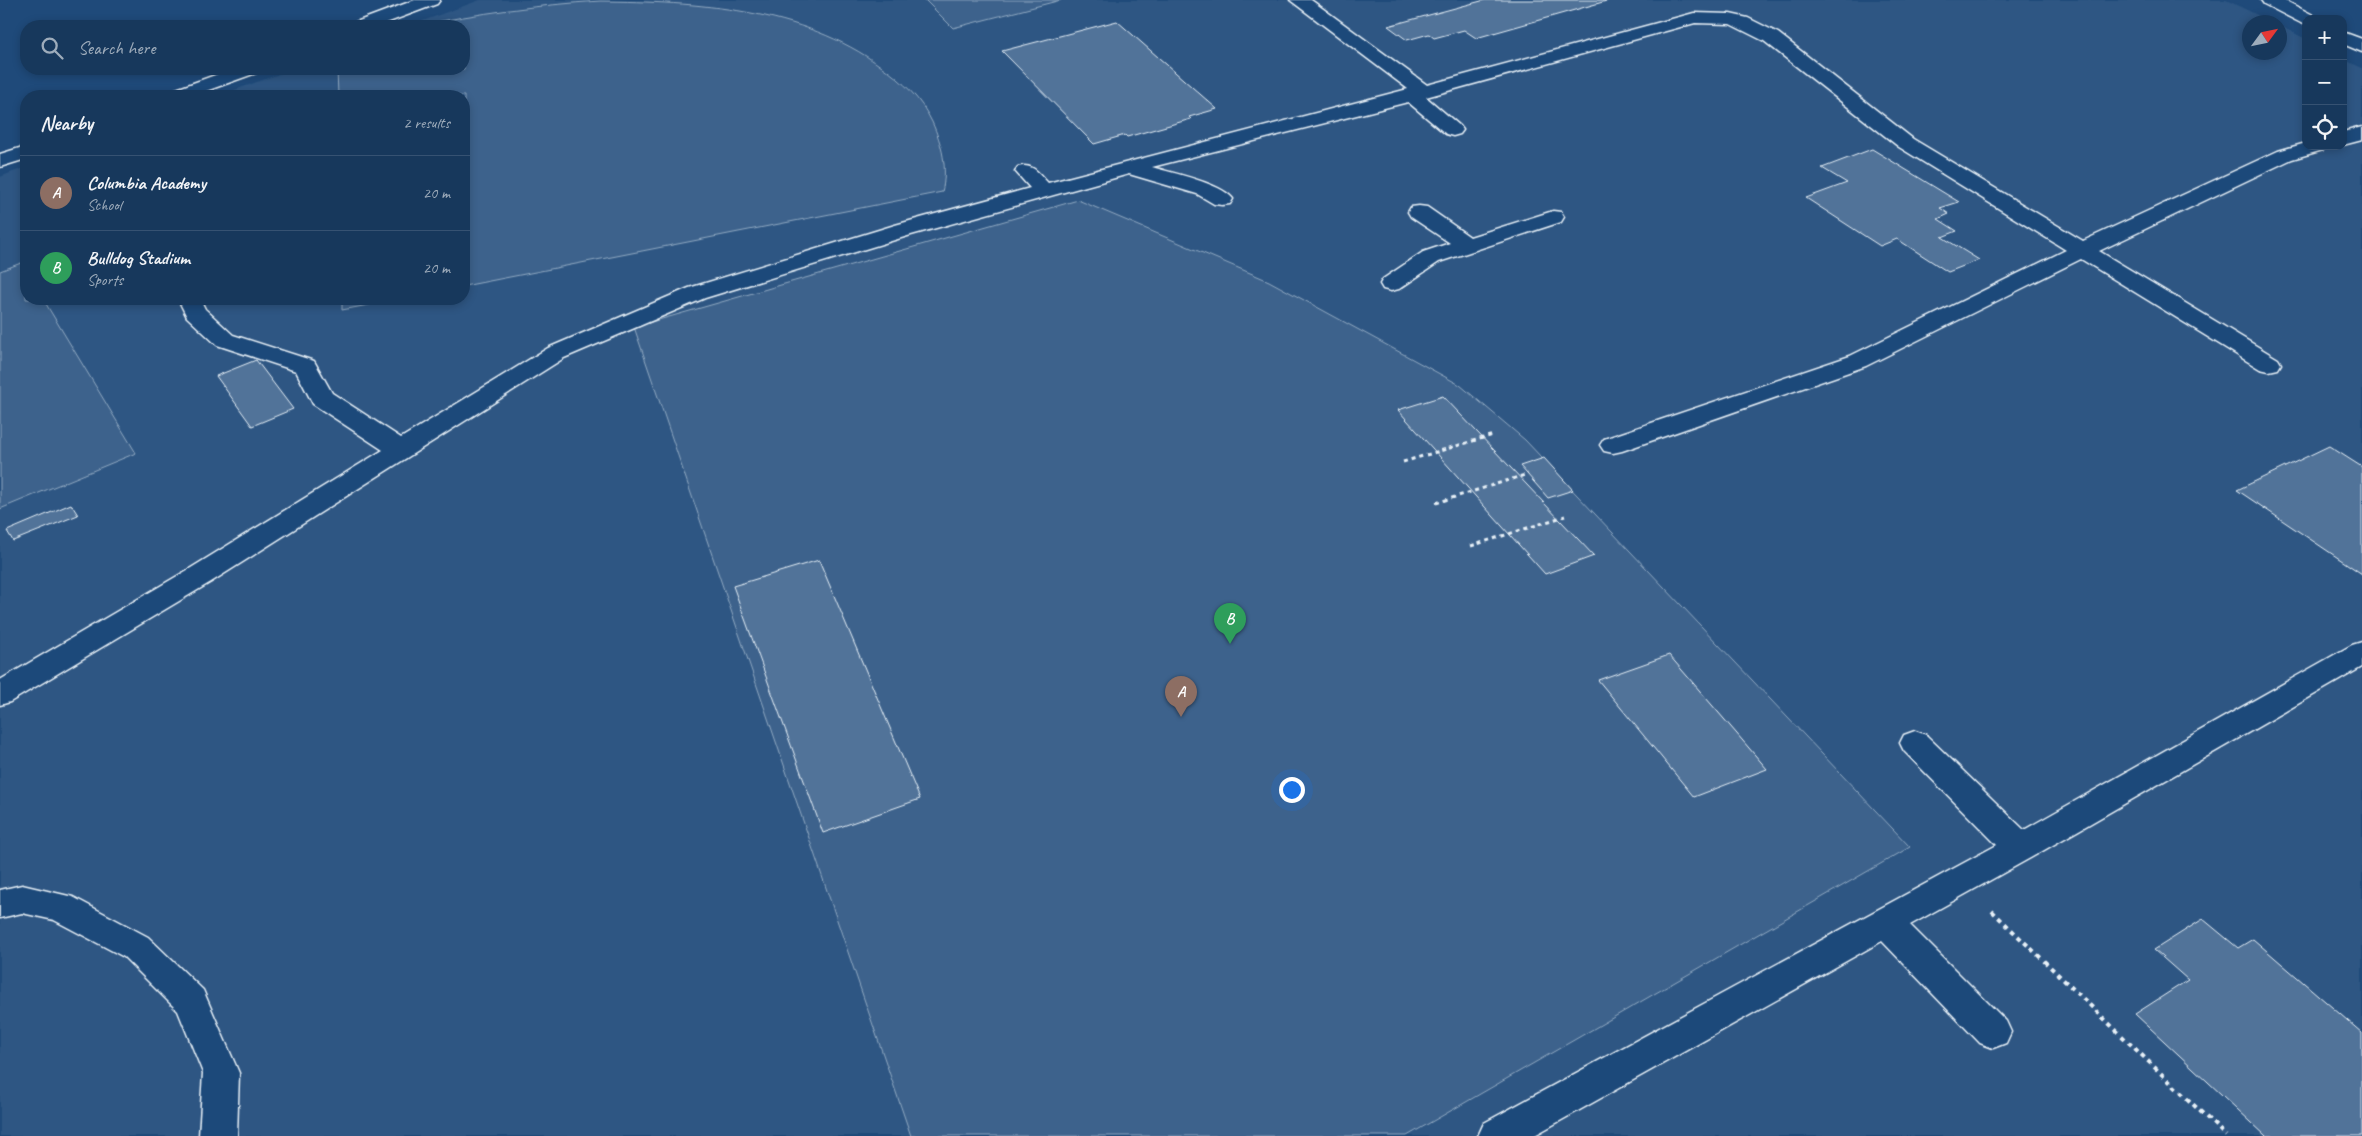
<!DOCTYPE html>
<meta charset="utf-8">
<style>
body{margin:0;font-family:Caveat,sans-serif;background:#203f62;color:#f1f3f6}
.controls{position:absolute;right:15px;top:15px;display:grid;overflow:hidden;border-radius:10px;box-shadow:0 2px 8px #0003}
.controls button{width:45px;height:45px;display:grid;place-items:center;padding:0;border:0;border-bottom:1px solid #365272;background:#17385c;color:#f1f3f6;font:25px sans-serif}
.compass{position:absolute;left:2242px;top:15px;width:45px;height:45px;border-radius:50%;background:#17385c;box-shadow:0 2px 8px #0003;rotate:57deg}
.you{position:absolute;left:1291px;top:789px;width:18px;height:18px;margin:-12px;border:4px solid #fff;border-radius:50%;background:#1a73e8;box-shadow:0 0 0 8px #1a73e833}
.badge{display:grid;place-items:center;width:32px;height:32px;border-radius:50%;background:#ffd166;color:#fff;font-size:16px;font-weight:700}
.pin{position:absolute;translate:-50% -41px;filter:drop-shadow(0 1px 2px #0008)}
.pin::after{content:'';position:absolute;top:26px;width:18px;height:15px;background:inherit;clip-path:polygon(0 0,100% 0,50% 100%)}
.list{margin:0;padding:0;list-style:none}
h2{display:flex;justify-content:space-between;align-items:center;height:65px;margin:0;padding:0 20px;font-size:21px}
h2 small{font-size:16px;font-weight:400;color:#9eacbb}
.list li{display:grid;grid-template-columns:32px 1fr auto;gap:15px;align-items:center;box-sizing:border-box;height:75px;padding:0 20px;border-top:1px solid #365272}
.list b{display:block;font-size:19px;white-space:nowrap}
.list p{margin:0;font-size:16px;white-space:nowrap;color:#9eacbb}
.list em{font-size:16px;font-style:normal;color:#9eacbb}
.icon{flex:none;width:28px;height:28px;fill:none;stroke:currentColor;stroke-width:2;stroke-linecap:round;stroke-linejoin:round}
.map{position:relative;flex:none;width:2362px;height:1136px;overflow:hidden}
.search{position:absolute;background:#17385c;box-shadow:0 2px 8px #0003;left:20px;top:20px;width:450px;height:55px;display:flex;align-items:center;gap:12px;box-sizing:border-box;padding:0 18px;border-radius:20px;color:#9eacbb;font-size:19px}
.panel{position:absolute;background:#17385c;box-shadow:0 2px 8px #0003;left:20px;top:90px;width:450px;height:215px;border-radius:20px}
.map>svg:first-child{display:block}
.built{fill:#2e5683}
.green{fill:#3c628c;stroke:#92aac2}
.building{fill:#517399;stroke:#e8f1f8}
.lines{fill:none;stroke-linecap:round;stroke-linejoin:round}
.service-casing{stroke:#e8f1f8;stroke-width:3}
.minor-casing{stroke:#e8f1f8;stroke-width:3}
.primary-casing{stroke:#e8f1f8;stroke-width:3}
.path-far1{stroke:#e8f1f8;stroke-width:3;stroke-dasharray:4 4;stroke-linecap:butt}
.path{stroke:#e8f1f8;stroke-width:4;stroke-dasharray:4.5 4.5;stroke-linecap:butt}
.service{fill:#1f4a7a;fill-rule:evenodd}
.minor{fill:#1f4a7a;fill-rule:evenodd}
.primary{fill:#1f4a7a;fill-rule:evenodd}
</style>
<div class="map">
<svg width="2362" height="1136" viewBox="0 0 2362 1136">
<rect width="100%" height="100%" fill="#1f4a7a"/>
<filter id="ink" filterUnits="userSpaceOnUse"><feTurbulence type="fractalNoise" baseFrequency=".02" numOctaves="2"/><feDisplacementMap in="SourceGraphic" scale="10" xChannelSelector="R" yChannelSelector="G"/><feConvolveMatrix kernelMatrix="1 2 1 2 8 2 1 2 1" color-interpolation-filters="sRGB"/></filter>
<g filter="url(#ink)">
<!-- built -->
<path class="built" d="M 480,0 L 2226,0 L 2272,22 L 2250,22 L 2250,52 L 2280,52 L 2280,26 L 2306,39 L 2306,146 L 2343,146 L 2343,59 L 2362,68 L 2362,1136 L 0,1136 L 0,177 L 26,167 L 26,299 L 464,299 L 464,96 L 218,96 L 293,69 L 464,69 L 464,26 L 409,26 Z"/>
<!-- green -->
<path class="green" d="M 925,0 L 1061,0 L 953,28 Z
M 600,1 C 696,2 802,8 882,67 C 903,81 921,99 932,122 C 942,144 948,168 942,192 L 464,286 L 464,96 L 338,96 L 337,69 L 464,69 L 464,26 L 417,26 C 478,13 538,5 600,1 Z
M 1078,200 L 1269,281 L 1460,385 L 1525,440 L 1910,847 L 1407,1136 L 911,1136 L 634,327 Z
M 21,263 L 26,271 L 26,299 L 43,299 L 136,453 L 0,509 L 0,271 Z
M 342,299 L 400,299 L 342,310 Z"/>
<!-- building -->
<path class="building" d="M 1485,0 L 1610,0 L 1476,38 L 1464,30 L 1434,38 L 1429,34 L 1407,40 L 1388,26 Z
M 1117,21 L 1217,109 L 1189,117 L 1191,119 L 1127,137 L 1125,135 L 1094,144 L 1002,51 Z
M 1872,149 L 1959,202 L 1940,208 L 1949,214 L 1938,219 L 1957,231 L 1942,237 L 1979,260 L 1948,272 L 1897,239 L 1880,246 L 1806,198 L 1847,183 L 1822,168 Z
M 256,360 L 293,409 L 252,426 L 216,376 Z
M 1443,396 L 1594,556 L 1545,574 L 1398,410 Z
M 2329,446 L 2362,467 L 2362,574 L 2237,490 Z
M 1544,458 L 1573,490 L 1548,498 L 1520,466 Z
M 71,504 L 78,515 L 13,541 L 7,531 Z
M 819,560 L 920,799 L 823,833 L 733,586 Z
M 1669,655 L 1767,769 L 1694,797 L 1598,680 Z
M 2203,919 L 2238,948 L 2253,939 L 2362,1033 L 2362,1136 L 2266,1136 L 2135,1014 L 2188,980 L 2154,950 Z"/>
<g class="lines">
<!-- service casing -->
<g class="service-casing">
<path id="service" d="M 1290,0 L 1311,0 L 1427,85 L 1694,13 L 1730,14 L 1748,18 L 1778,33 L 1913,139 L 2083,241 L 2278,151 L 2306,143 L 2306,146 L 2326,146 L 2323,150 L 2292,159 L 2099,251 L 2278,359 L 2281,364 L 2278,369 L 2269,371 L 2260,369 L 2081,259 L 1866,366 L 1622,451 L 1613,453 L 1604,451 L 1600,445 L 1604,439 L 1850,356 L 2066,250 L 1899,147 L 1764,41 L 1730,24 L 1695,23 L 1426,97 L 1460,126 L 1463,130 L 1460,134 L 1453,136 L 1446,134 L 1408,102 L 1152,167 C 1172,173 1221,183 1233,199 L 1230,204 L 1222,205 L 1214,204 L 1197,194 L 1129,174 L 911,235 L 705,298 L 564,358 L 211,582 L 10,702 L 0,705 L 0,680 L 191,568 L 383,450 L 313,404 L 296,371 L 217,345 L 187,317 L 178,299 L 200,299 L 205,309 L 233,335 L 314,361 L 332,393 L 401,438 L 548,348 L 689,288 L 895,225 L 1030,188 L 1015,171 L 1018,167 C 1033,163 1038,173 1048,183 L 1408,89 Z
M 2362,127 L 2362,140 L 2343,145 L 2343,132 Z
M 1419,206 L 1427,207 L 1470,237 L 1553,211 L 1561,212 L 1564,217 L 1561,222 L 1439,262 L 1399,289 L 1391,291 L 1383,289 L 1380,284 L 1383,279 L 1423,252 L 1450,243 L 1411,217 L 1408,212 L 1411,207 Z
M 2362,642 L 2362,667 L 2032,857 L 1910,925 L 2006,1021 L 2011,1032 L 2006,1043 L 1993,1048 L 1980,1043 L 1882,941 L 1533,1136 L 1478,1136 L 1484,1123 L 1997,845 L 1904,751 L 1900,743 L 1904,735 L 1915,731 L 1926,735 L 2024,830 L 2352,645 Z
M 22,885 L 73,897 L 148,937 L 203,990 L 239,1073 L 237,1136 L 199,1136 L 203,1073 L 178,1011 L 124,957 L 54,920 L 22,913 L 0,918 L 0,890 Z"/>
</g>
<!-- minor casing -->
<g class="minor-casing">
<path id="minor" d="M 415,0 L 440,0 L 437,4 L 378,26 L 353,26 L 356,22 Z
M 232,69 L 259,69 L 256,73 L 192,96 L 165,96 L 168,92 Z
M 26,146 L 26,159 L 0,167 L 0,154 Z"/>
</g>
<!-- primary casing -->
<g class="primary-casing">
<path id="primary" d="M 2261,0 L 2284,0 L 2313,15 L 2316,19 L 2306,19 L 2306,24 L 2301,23 L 2264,4 Z
M 2343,32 L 2362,39 L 2362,52 L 2343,44 Z"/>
</g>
<!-- path-far1 -->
<path class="path-far1" d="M 1403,462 L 1493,435
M 1436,503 L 1528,474
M 1471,546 L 1565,516"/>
<!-- path -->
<path class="path" d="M 1992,911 L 2226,1136"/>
<!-- service -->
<use href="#service" class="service"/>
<!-- minor -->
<use href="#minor" class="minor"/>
<!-- primary -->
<use href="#primary" class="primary"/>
</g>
</g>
</svg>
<div class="controls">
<button>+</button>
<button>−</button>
<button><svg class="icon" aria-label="locate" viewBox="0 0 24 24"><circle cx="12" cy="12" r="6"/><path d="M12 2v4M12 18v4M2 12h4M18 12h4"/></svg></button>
</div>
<svg class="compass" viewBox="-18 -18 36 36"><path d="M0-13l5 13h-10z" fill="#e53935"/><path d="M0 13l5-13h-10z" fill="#9eacbb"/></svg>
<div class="you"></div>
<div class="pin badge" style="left:1181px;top:717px;background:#8d6e63">A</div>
<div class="pin badge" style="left:1230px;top:644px;background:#2e9e5b">B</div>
<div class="search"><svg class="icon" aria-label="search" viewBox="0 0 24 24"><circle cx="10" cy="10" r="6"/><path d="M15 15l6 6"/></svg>Search here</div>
<section class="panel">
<h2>Nearby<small>2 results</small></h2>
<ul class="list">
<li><span class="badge" style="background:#8d6e63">A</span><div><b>Columbia Academy</b><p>School</p></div><em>20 m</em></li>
<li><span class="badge" style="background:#2e9e5b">B</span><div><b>Bulldog Stadium</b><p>Sports</p></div><em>20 m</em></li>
</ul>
</section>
</div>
